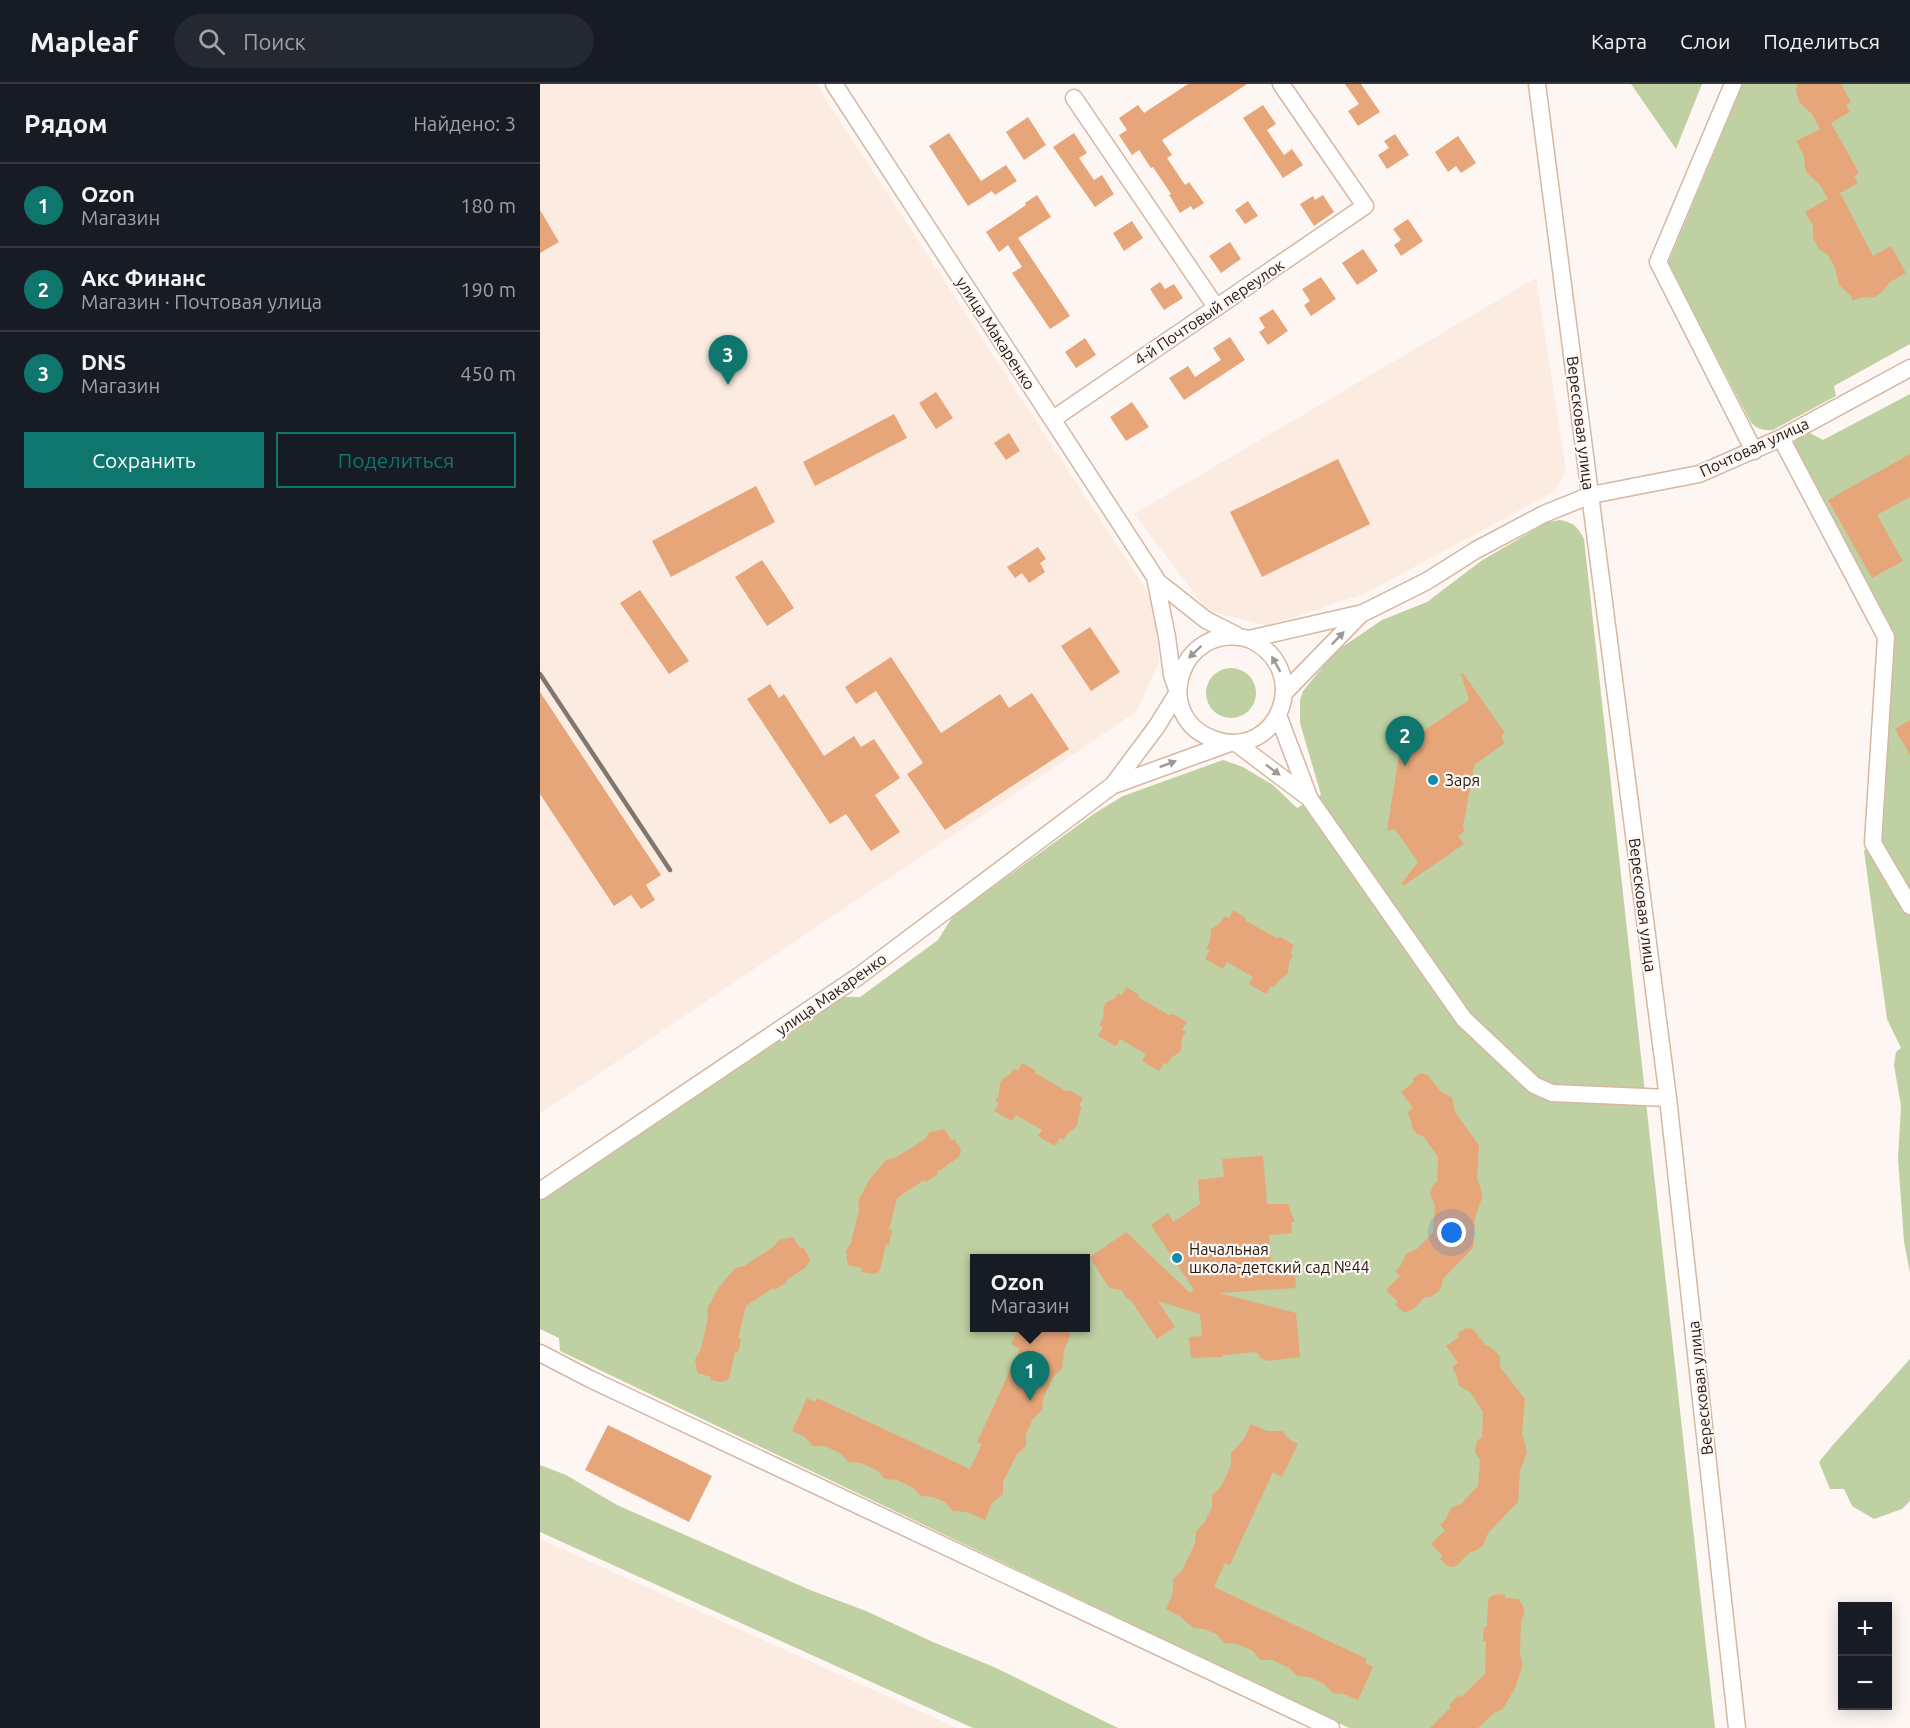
<!DOCTYPE html>
<html lang="ru">
<meta charset="utf-8">
<style>
body{margin:0;font-family:Ubuntu,sans-serif;background:#242831;color:#f1f3f6}
.controls{position:absolute;right:18px;bottom:18px;display:grid;overflow:hidden;border-radius:0px;box-shadow:0 3px 15px #0003}
.controls button{width:54px;height:54px;display:grid;place-items:center;padding:0;border:0;border-bottom:2px solid #363941;background:#171b24;color:#f1f3f6;font:30px sans-serif}
.you{position:absolute;left:912px;top:1149px;width:21px;height:21px;margin:-15px;border:4px solid #fff;border-radius:50%;background:#1a73e8;box-shadow:0 0 0 9px #1a73e833}
.badge{display:grid;place-items:center;width:39px;height:39px;border-radius:50%;background:#0f766e;color:#fff;font-size:20px;font-weight:700}
.pin{position:absolute;translate:-50% -50px;filter:drop-shadow(0 2px 3px #0008)}
.pin::after{content:'';position:absolute;top:32px;width:21px;height:18px;background:inherit;clip-path:polygon(0 0,100% 0,50% 100%)}
.popup{position:absolute;left:430px;top:1170px;width:120px;height:78px;box-sizing:border-box;display:grid;place-content:center;border-radius:0px;background:#171b24;filter:drop-shadow(0 2px 4px #0005);font-size:20px;white-space:nowrap;color:#9ea1a6}
.popup b{font-size:22px;color:#f1f3f6}
.popup::after{content:'';position:absolute;left:50%;top:100%;margin-left:-12px;border:12px solid transparent;border-top-color:#171b24}
.list{margin:0;padding:0;list-style:none}
h2{display:flex;justify-content:space-between;align-items:center;height:78px;margin:0;padding:0 24px;font-size:26px}
h2 small{font-size:20px;font-weight:400;color:#9ea1a6}
.list li{display:grid;grid-template-columns:39px 1fr auto;gap:18px;align-items:center;box-sizing:border-box;height:84px;padding:0 24px;border-top:2px solid #363941}
.list b{display:block;font-size:22px;white-space:nowrap}
.list p{margin:0;font-size:20px;white-space:nowrap;color:#9ea1a6}
.list em{font-size:20px;font-style:normal;color:#9ea1a6}
.actions{display:flex;gap:12px;padding:18px 24px}
.actions a{flex:1;padding:14px 0;border:2px solid #0f766e;border-radius:0px;text-align:center;font-size:21px;color:#0f766e}
.actions .main{background:#0f766e;color:#fff}
.icon{flex:none;width:33px;height:33px;fill:none;stroke:currentColor;stroke-width:2;stroke-linecap:round;stroke-linejoin:round}
.map{position:relative;flex:none;width:1370px;height:1644px;overflow:hidden}
header{display:flex;align-items:center;gap:36px;box-sizing:border-box;height:84px;padding:0 30px;background:#171b24;border-bottom:2px solid #363941}
header strong{font-size:28px}
nav{display:flex;gap:33px;margin-inline-start:auto;font-size:21px}
.search{width:420px;height:54px;background:#242831;display:flex;align-items:center;gap:15px;box-sizing:border-box;padding:0 21px;border-radius:33px;color:#9ea1a6;font-size:22px}
main{display:flex}
aside{flex:1;background:#171b24}
.map>svg:first-child{display:block}
.built{fill:#fbebe1}
.green{fill:#bfd0a2;fill-rule:evenodd}
.building{fill:#e7a679}
.lines{fill:none;stroke-linecap:round;stroke-linejoin:round}
.minor-casing{stroke:#d6b7a2;stroke-width:19}
.minor{stroke:#fff;stroke-width:16}
.rail{stroke:#807771;stroke-width:4.5}
.oneway{fill:#9d9894}
.poi-dot{fill:#0f8cad;stroke:#fdf6f2;stroke-width:2}
.labels{text-anchor:middle;stroke-width:4.5;stroke-linejoin:round;paint-order:stroke}
.street-label{font-size:16px;fill:#251a12;stroke:#fdf6f2}
.poi-label{font-size:16px;fill:#251a12;stroke:#fdf6f2;text-anchor:start}
</style>
<header>
<strong>Mapleaf</strong>
<div class="search"><svg class="icon" aria-label="search" viewBox="0 0 24 24"><circle cx="10" cy="10" r="6"/><path d="M15 15l6 6"/></svg>Поиск</div>
<nav><a>Карта</a><a>Слои</a><a>Поделиться</a></nav>
</header>
<main>
<aside>
<h2>Рядом<small>Найдено: 3</small></h2>
<ul class="list">
<li><span class="badge">1</span><div><b>Ozon</b><p>Магазин</p></div><em>180 m</em></li>
<li><span class="badge">2</span><div><b>Акс Финанс</b><p>Магазин · Почтовая улица</p></div><em>190 m</em></li>
<li><span class="badge">3</span><div><b>DNS</b><p>Магазин</p></div><em>450 m</em></li>
</ul>
<div class="actions"><a class="main">Сохранить</a><a>Поделиться</a></div>
</aside>
<div class="map">
<svg width="1370" height="1644" viewBox="0 0 1370 1644">
<rect width="100%" height="100%" fill="#fdf6f2"/>
<!-- built -->
<path class="built" d="M 0,0 L 276,0 L 614,518 L 619,578 L 596,628 L 0,1029 Z
M 996,194 L 1026,386 L 1015,407 L 824,510 L 727,542 L 667,526 L 594,430 Z
M 0,1455 L 417,1644 L 0,1644 Z"/>
<!-- green -->
<path class="green" d="M 1091,0 L 1162,0 L 1136,65 Z
M 1203,0 L 1370,0 L 1370,260 L 1294,302 L 1296,312 L 1233,346 C 1223,347 1216,345 1210,337 L 1128,179 Z
M 1370,310 L 1370,1189 L 1364,1158 L 1358,1074 L 1361,1022 L 1354,981 L 1356,968 L 1361,964 L 1347,935 L 1324,767 L 1343,748 L 1351,551 L 1253,363 L 1255,357 L 1268,348 L 1283,356 Z
M 1020,436 C 1033,438 1038,443 1044,455 L 1175,1644 L 809,1644 L 20,1267 L 19,1254 L 0,1245 L 0,1117 L 304,913 L 320,913 L 398,856 L 413,832 L 555,729 L 583,712 L 683,676 L 703,683 L 733,701 L 757,724 L 781,711 L 760,639 L 760,616 L 763,607 L 795,568 L 842,536 L 887,518 L 941,477 L 1008,438 ZM 434,1174 L 546,1174 L 546,1244 L 434,1244 Z
M666 609a25 25 0 1 1 50 0a25 25 0 1 1-50 0Z
M 1370,1275 L 1370,1417 L 1362,1425 L 1334,1435 L 1312,1422 L 1304,1405 L 1290,1405 L 1279,1378 L 1292,1362 Z
M 0,1381 L 26,1391 L 77,1421 L 270,1506 L 326,1527 L 393,1558 L 454,1583 L 578,1644 L 433,1644 L 0,1448 Z"/>
<!-- building -->
<path class="building" d="M 648,0 L 707,0 L 622,56 L 632,71 L 627,74 L 645,101 L 649,98 L 664,119 L 653,126 L 651,122 L 640,129 L 629,111 L 631,110 L 613,83 L 611,84 L 599,66 L 592,71 L 579,51 L 587,46 L 579,34 L 598,21 L 604,29 Z
M 805,0 L 821,0 L 840,28 L 818,42 L 808,27 L 819,20 Z
M 1257,0 L 1301,0 L 1311,18 L 1306,21 L 1310,28 L 1291,39 L 1319,89 L 1314,92 L 1318,99 L 1300,109 L 1333,172 L 1351,162 L 1366,189 L 1350,198 L 1341,209 L 1334,213 L 1319,214 L 1313,217 L 1311,212 L 1299,201 L 1295,184 L 1288,171 L 1279,165 L 1273,154 L 1273,142 L 1265,128 L 1288,115 L 1280,101 L 1267,89 L 1265,84 L 1264,72 L 1256,57 L 1280,45 L 1272,30 L 1259,18 L 1256,7 Z
M 723,21 L 736,40 L 727,46 L 744,71 L 752,65 L 763,81 L 743,94 L 703,34 Z
M 488,33 L 506,61 L 484,76 L 466,48 Z
M 409,49 L 441,97 L 466,81 L 477,97 L 455,111 L 452,107 L 428,122 L 389,62 Z
M 534,49 L 547,69 L 539,74 L 554,96 L 562,91 L 574,110 L 555,123 L 513,63 Z
M 855,50 L 869,71 L 847,85 L 838,71 L 849,64 L 844,57 Z
M 918,52 L 936,79 L 921,89 L 916,82 L 908,88 L 895,68 Z
M 497,111 L 511,133 L 478,154 L 530,232 L 510,245 L 472,189 L 482,183 L 468,161 L 459,168 L 446,148 L 486,121 L 485,119 Z
M 783,111 L 794,128 L 774,142 L 760,120 L 773,112 L 775,116 Z
M 708,117 L 718,132 L 705,140 L 695,126 Z
M 0,126 L 19,158 L 0,169 Z
M 868,135 L 883,157 L 861,172 L 854,161 L 861,156 L 853,145 Z
M 592,137 L 603,154 L 584,167 L 573,149 Z
M 690,158 L 701,175 L 681,189 L 669,172 Z
M 823,165 L 838,187 L 817,201 L 802,179 Z
M 781,193 L 796,215 L 771,232 L 764,221 L 770,217 L 762,205 Z
M 620,198 L 625,205 L 634,200 L 643,214 L 624,226 L 610,205 Z
M 733,225 L 748,247 L 728,261 L 719,248 L 725,244 L 719,234 Z
M 690,253 L 705,276 L 644,316 L 629,294 L 648,282 L 655,293 L 681,276 L 673,264 Z
M 545,254 L 556,271 L 536,284 L 525,268 Z
M 396,308 L 413,334 L 396,345 L 379,319 Z
M 592,318 L 609,343 L 586,357 L 570,333 Z
M 354,330 L 367,354 L 275,402 L 263,378 Z
M 469,349 L 480,367 L 466,376 L 454,359 Z
M 1370,370 L 1370,413 L 1337,431 L 1363,477 L 1332,494 L 1288,416 Z
M 798,375 L 830,440 L 722,493 L 690,428 Z
M 216,402 L 235,438 L 131,493 L 112,457 Z
M 498,463 L 506,475 L 500,479 L 505,488 L 489,499 L 482,489 L 475,494 L 467,483 Z
M 222,476 L 254,524 L 227,542 L 195,493 Z
M 100,506 L 149,577 L 129,590 L 80,519 Z
M 550,543 L 580,588 L 551,607 L 521,562 Z
M 351,573 L 401,649 L 460,610 L 469,624 L 492,609 L 529,665 L 405,746 L 367,690 L 383,679 L 336,607 L 316,620 L 305,603 Z
M 923,589 L 965,649 L 961,652 L 965,659 L 934,681 L 923,743 L 925,747 L 918,752 L 924,760 L 863,802 L 861,800 L 878,778 L 855,745 L 847,747 L 862,652 L 870,656 L 929,616 L 921,590 Z
M 230,600 L 239,614 L 244,610 L 284,672 L 314,652 L 321,663 L 334,655 L 360,694 L 335,711 L 360,748 L 331,767 L 306,730 L 290,740 L 207,615 Z
M 0,608 L 121,791 L 106,801 L 115,816 L 101,825 L 91,811 L 74,822 L 0,710 Z
M 1370,636 L 1370,671 L 1355,645 Z
M 693,826 L 705,833 L 706,837 L 737,854 L 740,853 L 754,861 L 750,869 L 753,871 L 749,878 L 748,890 L 738,897 L 734,903 L 731,902 L 726,910 L 709,900 L 713,893 L 687,878 L 683,885 L 665,875 L 670,866 L 666,864 L 670,858 L 671,845 L 681,838 L 685,832 L 689,834 Z
M 586,903 L 598,910 L 599,914 L 629,931 L 633,930 L 647,938 L 642,946 L 646,948 L 642,954 L 641,967 L 631,974 L 627,980 L 624,979 L 619,987 L 602,977 L 606,970 L 580,955 L 576,962 L 558,952 L 563,943 L 559,941 L 563,935 L 564,922 L 567,918 L 574,915 L 578,909 L 582,911 Z
M 482,979 L 495,986 L 495,989 L 526,1007 L 529,1006 L 543,1014 L 539,1022 L 542,1024 L 539,1030 L 537,1042 L 527,1050 L 524,1056 L 520,1054 L 515,1062 L 498,1052 L 502,1046 L 476,1031 L 472,1037 L 454,1027 L 459,1019 L 455,1017 L 459,1010 L 460,998 L 464,994 L 470,991 L 474,984 L 478,987 Z
M 881,989 L 888,991 L 900,1007 L 912,1014 L 915,1028 L 939,1061 L 937,1094 L 941,1106 L 942,1114 L 935,1133 L 933,1164 L 903,1195 L 901,1204 L 898,1208 L 890,1213 L 885,1213 L 873,1225 L 867,1228 L 863,1228 L 855,1220 L 858,1218 L 846,1206 L 860,1192 L 855,1187 L 861,1181 L 866,1170 L 877,1165 L 893,1148 L 895,1121 L 890,1110 L 893,1101 L 897,1098 L 898,1073 L 884,1053 L 877,1050 L 872,1044 L 871,1036 L 867,1029 L 873,1024 L 861,1008 L 874,998 L 872,995 Z
M 404,1045 L 412,1057 L 414,1055 L 419,1062 L 421,1066 L 419,1073 L 397,1088 L 398,1090 L 386,1098 L 384,1096 L 357,1114 L 349,1146 L 352,1146 L 349,1161 L 346,1160 L 340,1186 L 337,1189 L 333,1190 L 321,1188 L 322,1184 L 308,1181 L 306,1167 L 311,1159 L 319,1126 L 318,1117 L 330,1095 L 346,1076 L 355,1074 L 385,1055 L 390,1048 Z
M 723,1072 L 727,1120 L 748,1120 L 755,1138 L 751,1138 L 752,1149 L 729,1151 L 731,1178 L 754,1177 L 756,1204 L 679,1209 L 756,1229 L 760,1273 L 728,1277 L 721,1274 L 716,1268 L 683,1271 L 683,1273 L 651,1274 L 649,1253 L 662,1252 L 660,1230 L 618,1217 L 635,1243 L 617,1255 L 590,1215 L 588,1216 L 581,1206 L 569,1204 L 550,1173 L 586,1148 L 650,1209 L 654,1206 L 611,1141 L 628,1129 L 633,1138 L 660,1120 L 658,1096 L 684,1093 L 682,1075 Z
M 253,1153 L 261,1165 L 263,1163 L 268,1171 L 270,1177 L 265,1184 L 246,1196 L 247,1198 L 235,1206 L 233,1204 L 206,1222 L 198,1254 L 201,1255 L 198,1269 L 195,1268 L 189,1294 L 186,1297 L 179,1298 L 170,1296 L 171,1293 L 157,1289 L 155,1275 L 160,1268 L 168,1234 L 167,1225 L 179,1203 L 195,1184 L 204,1182 L 233,1163 L 239,1156 Z
M 479,1244 L 517,1244 L 531,1250 L 524,1266 L 522,1285 L 513,1293 L 503,1315 L 502,1326 L 493,1335 L 486,1350 L 486,1362 L 477,1370 L 463,1398 L 463,1410 L 452,1419 L 445,1436 L 427,1428 L 413,1427 L 405,1418 L 393,1413 L 381,1412 L 373,1404 L 357,1396 L 345,1395 L 338,1387 L 321,1379 L 309,1378 L 301,1370 L 285,1362 L 273,1362 L 265,1353 L 252,1347 L 267,1314 L 275,1318 L 277,1314 L 430,1385 L 442,1360 L 437,1358 L 480,1265 L 471,1260 Z
M 926,1244 L 933,1245 L 945,1261 L 950,1263 L 957,1269 L 960,1273 L 960,1283 L 985,1315 L 982,1348 L 987,1368 L 980,1387 L 978,1418 L 948,1449 L 943,1462 L 935,1467 L 930,1468 L 916,1482 L 912,1483 L 908,1482 L 900,1475 L 903,1472 L 891,1460 L 905,1446 L 900,1441 L 906,1435 L 911,1424 L 922,1419 L 938,1402 L 940,1376 L 935,1368 L 935,1364 L 938,1356 L 942,1353 L 943,1328 L 930,1308 L 919,1302 L 916,1290 L 912,1283 L 918,1279 L 906,1262 L 919,1253 L 917,1250 Z
M 711,1340 L 727,1347 L 742,1347 L 750,1356 L 758,1360 L 742,1393 L 733,1388 L 690,1481 L 685,1479 L 674,1503 L 827,1575 L 825,1579 L 833,1583 L 818,1616 L 804,1610 L 793,1609 L 784,1600 L 769,1593 L 757,1592 L 749,1584 L 732,1576 L 720,1576 L 713,1567 L 697,1560 L 685,1559 L 676,1550 L 664,1545 L 653,1544 L 641,1533 L 626,1525 L 633,1509 L 633,1495 L 642,1487 L 655,1459 L 656,1447 L 664,1439 L 672,1423 L 672,1411 L 681,1403 L 691,1381 L 691,1369 L 704,1355 Z
M 68,1341 L 172,1392 L 149,1438 L 45,1386 Z
M 957,1510 L 965,1511 L 965,1514 L 979,1515 L 984,1525 L 984,1531 L 981,1536 L 980,1571 L 983,1580 L 975,1604 L 963,1625 L 954,1629 L 938,1644 L 890,1644 L 911,1623 L 909,1621 L 919,1611 L 921,1613 L 945,1590 L 946,1557 L 943,1557 L 944,1543 L 947,1543 L 948,1516 L 950,1513 Z"/>
<g class="lines">
<!-- minor casing -->
<g class="minor-casing">
<path id="minor" d="M 997,0 L 1128,1014 L 1197,1644
M 1193,0 L 1118,178 L 1214,367
M 534,14 L 676,223
M 513,335 L 825,122 L 741,0
M 1241,354 L 1346,553 L 1333,759 L 1370,822
M 618,498 L 666,536 L 696,551
M 709,555 C 775,586 738,676 676,656 C 609,635 639,536 709,555 L 823,529 L 887,497 L 936,466 L 1004,430 L 1051,411 L 1159,390 L 1241,354 L 1370,284
M 744,609 L 822,529
M 738,631 L 769,713
M 696,659 L 769,714 L 924,935 L 994,1001 L 1012,1009 L 1128,1014
M 574,701 L 690,659
M 0,1107 L 319,892 L 573,701 L 617,642 L 638,608 L 632,591 L 627,553 L 615,493 L 294,0
M 0,1269 L 50,1295 L 791,1644"/>
</g>
<!-- minor -->
<use href="#minor" class="minor"/>
<!-- rail -->
<path class="rail" d="M 0,590 L 130,786"/>
</g>
<!-- one-way arrows -->
<defs><path id="oneway-solid" d="M-6-.8H1V-3.2L6.5 0L1 3.2V.8H-6Z" transform="scale(1.5)"/></defs>
<g class="oneway">
<use href="#oneway-solid" transform="translate(798 554) rotate(-46)"/>
<use href="#oneway-solid" transform="translate(655 568) rotate(136)"/>
<use href="#oneway-solid" transform="translate(736 580) rotate(-119)"/>
<use href="#oneway-solid" transform="translate(628 680) rotate(-21)"/>
<use href="#oneway-solid" transform="translate(733 686) rotate(37)"/>
</g>
<!-- markers -->
<g class="poi-dot">
<circle cx="893" cy="696" r="6"/>
<circle cx="637" cy="1174" r="6"/>
</g>
<g class="labels">
<!-- street labels -->
<g class="street-label">
<text transform="translate(669 228) rotate(-34)" y="6">4-й Почтовый переулок</text>
<text transform="translate(456 249) rotate(57)" y="6">улица Макаренко</text>
<text transform="translate(1041 339) rotate(83)" y="6">Вересковая улица</text>
<text transform="translate(1214 363) rotate(-25)" y="6">Почтовая улица</text>
<text transform="translate(1103 821) rotate(83)" y="6">Вересковая улица</text>
<text transform="translate(291 910) rotate(-35)" y="6">улица Макаренко</text>
<text transform="translate(1160 1304) rotate(-96)" y="6">Вересковая улица</text>
</g>
<!-- poi labels -->
<g class="poi-label">
<text x="905" y="702">Заря</text>
<text x="649" y="1171">Начальная<tspan x="649" dy="18">школа-детский сад №44</tspan></text>
</g>
</g>
</svg>
<div class="controls">
<button>+</button>
<button>−</button>
</div>
<div class="you"></div>
<div class="pin badge" style="left:490px;top:1317px">1</div>
<div class="popup"><b>Ozon</b>Магазин</div>
<div class="pin badge" style="left:865px;top:682px">2</div>
<div class="pin badge" style="left:188px;top:301px">3</div>
</div>
</main>
